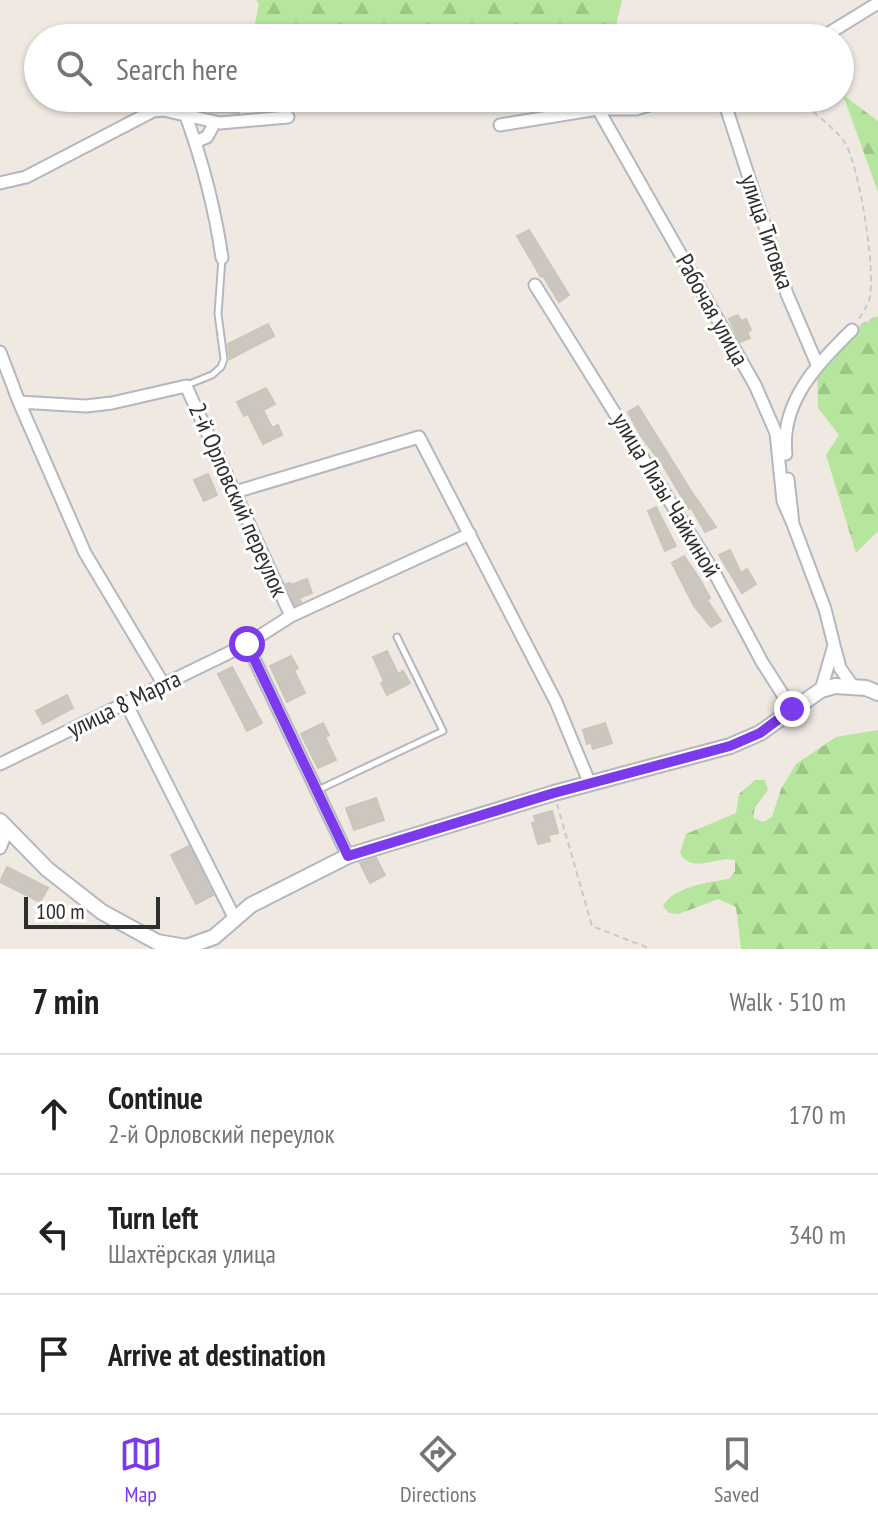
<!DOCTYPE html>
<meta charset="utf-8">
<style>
body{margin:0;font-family:"PT Sans Narrow",sans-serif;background:#f2f2f2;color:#202124}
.scale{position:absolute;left:24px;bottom:20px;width:136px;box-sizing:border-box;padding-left:8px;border:4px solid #2e2e2e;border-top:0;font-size:22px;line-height:28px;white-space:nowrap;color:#2e2e2e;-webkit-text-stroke:6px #fff;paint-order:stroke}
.stop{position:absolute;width:24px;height:24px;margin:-18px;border:6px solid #7c3aed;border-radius:50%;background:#fff}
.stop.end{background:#7c3aed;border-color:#fff;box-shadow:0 2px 8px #0008}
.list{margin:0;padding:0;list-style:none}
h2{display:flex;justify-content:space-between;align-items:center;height:104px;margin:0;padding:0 32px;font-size:34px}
h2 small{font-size:26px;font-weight:400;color:#757577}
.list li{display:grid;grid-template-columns:52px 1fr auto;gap:24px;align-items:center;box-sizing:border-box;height:120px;padding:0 32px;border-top:2px solid #e0e0e0}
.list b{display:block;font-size:30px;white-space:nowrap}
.list p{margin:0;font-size:26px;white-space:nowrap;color:#757577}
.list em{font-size:26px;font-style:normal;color:#757577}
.icon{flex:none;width:44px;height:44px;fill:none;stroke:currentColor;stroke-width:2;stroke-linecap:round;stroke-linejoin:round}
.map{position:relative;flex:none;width:878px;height:949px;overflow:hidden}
.search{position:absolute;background:#fff;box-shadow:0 2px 6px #0004;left:24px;right:24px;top:24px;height:88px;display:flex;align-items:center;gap:20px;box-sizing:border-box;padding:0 28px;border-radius:44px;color:#757577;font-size:30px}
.sheet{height:464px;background:#fff}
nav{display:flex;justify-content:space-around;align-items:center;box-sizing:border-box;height:112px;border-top:2px solid #e0e0e0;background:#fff;font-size:22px;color:#757577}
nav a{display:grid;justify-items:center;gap:4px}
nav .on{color:#7c3aed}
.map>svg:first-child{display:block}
.forest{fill:url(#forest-firs)}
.building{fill:#cbc7bf;stroke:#cbc5ba;stroke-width:2}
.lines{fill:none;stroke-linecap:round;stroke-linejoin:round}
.service-casing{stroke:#b4b7c1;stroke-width:9}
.minor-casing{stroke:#b4b7c1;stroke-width:15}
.tertiary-casing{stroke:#b4b7c1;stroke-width:18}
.path{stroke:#c9c9c9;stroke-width:2;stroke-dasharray:6 4;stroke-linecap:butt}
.service{stroke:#fff;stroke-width:5}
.minor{stroke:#fff;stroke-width:11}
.tertiary{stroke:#fff;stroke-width:14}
.route{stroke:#7c3aed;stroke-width:10}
.labels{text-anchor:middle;stroke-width:6;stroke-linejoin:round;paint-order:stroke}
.street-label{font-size:24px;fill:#2e2e2e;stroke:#fff}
</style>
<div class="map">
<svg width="878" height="949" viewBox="0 0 878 949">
<defs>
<pattern id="forest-firs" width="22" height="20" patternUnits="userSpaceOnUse" patternTransform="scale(2)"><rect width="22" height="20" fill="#b6e59e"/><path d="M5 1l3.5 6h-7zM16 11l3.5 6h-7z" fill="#9dc588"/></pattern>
</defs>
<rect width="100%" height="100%" fill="#efe9e1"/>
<!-- forest -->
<path class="forest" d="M 256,0 L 622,0 L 616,26 L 544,38 L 252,38 L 259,4 Z
M 843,95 L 878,121 L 878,192 Z
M 878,316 L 878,531 L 856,553 L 826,455 L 839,435 L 818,408 L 817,364 L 852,330 Z
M 878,730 L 878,949 L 741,949 L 736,907 L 718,899 L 679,914 L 669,913 L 663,906 C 673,887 709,882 729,879 L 735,871 L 735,860 C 715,855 693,875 680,853 L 686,834 L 736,813 L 739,794 L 755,780 L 765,780 L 768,790 L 755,807 L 753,818 L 763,822 L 772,817 L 781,789 L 796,764 L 836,737 Z"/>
<!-- building -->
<path class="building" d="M 212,98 L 241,99 L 239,113 L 210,112 Z
M 529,230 L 569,295 L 559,302 L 543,276 L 541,277 L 517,236 Z
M 738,315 L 741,321 L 746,319 L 751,330 L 747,332 L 750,338 L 740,342 L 729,319 Z
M 268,324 L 274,336 L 230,359 L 228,344 Z
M 266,388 L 275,404 L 263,410 L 272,428 L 278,425 L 282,435 L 263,444 L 248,414 L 244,416 L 237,402 Z
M 638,406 L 691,491 L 716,527 L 705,532 L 691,507 L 689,509 L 664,467 L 641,436 L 628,412 Z
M 208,474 L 217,495 L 204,501 L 194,480 Z
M 656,507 L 676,546 L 665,551 L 648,511 Z
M 730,550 L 741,573 L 747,569 L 756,584 L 742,593 L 719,555 Z
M 684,556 L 699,578 L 710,598 L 707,600 L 721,621 L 711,627 L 694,606 L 672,563 Z
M 307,579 L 312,593 L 299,598 L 301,602 L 295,605 L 286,584 L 290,583 L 291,585 Z
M 387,651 L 398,674 L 403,671 L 410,683 L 387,695 L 381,683 L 384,681 L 373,657 Z
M 291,656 L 298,668 L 294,670 L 305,693 L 287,702 L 270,666 Z
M 232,667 L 262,723 L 247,731 L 218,674 Z
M 67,695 L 73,708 L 43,724 L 36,711 Z
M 323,723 L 329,735 L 325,737 L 336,760 L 318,768 L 301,734 Z
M 605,723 L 612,743 L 593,749 L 591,742 L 587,744 L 583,730 Z
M 376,798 L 384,820 L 354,830 L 346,808 Z
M 552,811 L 558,833 L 548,835 L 550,841 L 538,844 L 532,823 L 536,822 L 534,816 Z
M 189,846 L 213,895 L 196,904 L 171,855 Z
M 376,858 L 385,875 L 370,883 L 360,863 Z
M 7,867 L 48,888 L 40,902 L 0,882 Z"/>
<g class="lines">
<!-- service casing -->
<g class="service-casing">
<path id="service" d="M 187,385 L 212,375 L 221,367 L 224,359 L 218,314 L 222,258
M 318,790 L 443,731 L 397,637"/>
</g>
<!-- minor casing -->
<g class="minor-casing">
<path id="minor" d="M 821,38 L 878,3
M 723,98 L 787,294 L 817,364
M 598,109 L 755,385 L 776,433 L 783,501 L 793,524
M 186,116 C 203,163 215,209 222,258
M 500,125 L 598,109 L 636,109 L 672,98
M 195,142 L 207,137 L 215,122
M 0,183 L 26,177 L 153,111 L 163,110 L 220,123 L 288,117
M 535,285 L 715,574 L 762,662 L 792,709
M 0,352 L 19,402 L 85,553 L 164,685
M 19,402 L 86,406 L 112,403 L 186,386 L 291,616 L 247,644 L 348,856
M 786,454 C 780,402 818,363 852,330
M 788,479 L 793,524 L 825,609 L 834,645 L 821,690
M 235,492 L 419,437 L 556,702 L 590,784
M 291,616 L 470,534
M 835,649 L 840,668 L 854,688
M 126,703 L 235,919
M 0,764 L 247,644
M 0,848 L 7,830"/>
</g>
<!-- tertiary casing -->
<g class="tertiary-casing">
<path id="tertiary" d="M 0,821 L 47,869 L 102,912 L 157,942 L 186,947 L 214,937 L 251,905 L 348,856 L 554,793 L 730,746 L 760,733 L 821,690 L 835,686 L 866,688 L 878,693"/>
</g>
<!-- path -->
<path class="path" d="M 799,98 C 813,114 831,124 844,141 C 859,163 877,274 869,300 C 867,307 861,315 857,322
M 861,325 L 878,316
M 557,804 L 592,926 L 651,949"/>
<!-- service -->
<use href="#service" class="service"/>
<!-- minor -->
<use href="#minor" class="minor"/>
<!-- tertiary -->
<use href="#tertiary" class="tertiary"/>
</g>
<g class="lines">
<!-- route -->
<path class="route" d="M 247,644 L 348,856 L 554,793 L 730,746 L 760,733 L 792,709"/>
</g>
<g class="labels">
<!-- street labels -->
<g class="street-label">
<text transform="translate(767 232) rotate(71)" y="8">улица Титовка</text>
<text transform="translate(712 310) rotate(61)" y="8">Рабочая улица</text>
<text transform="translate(666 495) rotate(59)" y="8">улица Лизы Чайкиной</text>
<text transform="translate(238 500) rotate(66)" y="8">2-й Орловский переулок</text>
<text transform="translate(124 704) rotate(-26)" y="8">улица 8 Марта</text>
</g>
</g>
</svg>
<div class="scale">100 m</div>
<div class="stop" style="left:247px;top:644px"></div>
<div class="stop end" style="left:792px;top:709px"></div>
<div class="search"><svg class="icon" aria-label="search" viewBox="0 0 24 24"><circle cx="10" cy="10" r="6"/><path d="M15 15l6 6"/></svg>Search here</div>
</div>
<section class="sheet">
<h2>7 min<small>Walk · 510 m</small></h2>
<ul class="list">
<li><svg class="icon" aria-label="ahead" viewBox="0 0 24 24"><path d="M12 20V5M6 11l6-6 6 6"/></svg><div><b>Continue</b><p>2-й Орловский переулок</p></div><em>170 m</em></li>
<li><svg class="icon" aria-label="left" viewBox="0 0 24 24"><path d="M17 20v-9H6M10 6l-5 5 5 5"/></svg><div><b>Turn left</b><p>Шахтёрская улица</p></div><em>340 m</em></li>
<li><svg class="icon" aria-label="arrive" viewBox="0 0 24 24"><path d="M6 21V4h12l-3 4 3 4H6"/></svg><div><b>Arrive at destination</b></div></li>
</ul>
</section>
<nav>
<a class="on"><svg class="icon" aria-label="map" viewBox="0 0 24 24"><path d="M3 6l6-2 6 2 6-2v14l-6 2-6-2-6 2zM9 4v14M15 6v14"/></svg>Map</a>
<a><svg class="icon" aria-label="directions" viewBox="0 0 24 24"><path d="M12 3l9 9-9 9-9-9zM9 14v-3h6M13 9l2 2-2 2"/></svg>Directions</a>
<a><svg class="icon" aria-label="saved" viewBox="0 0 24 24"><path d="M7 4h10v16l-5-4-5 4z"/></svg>Saved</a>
</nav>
